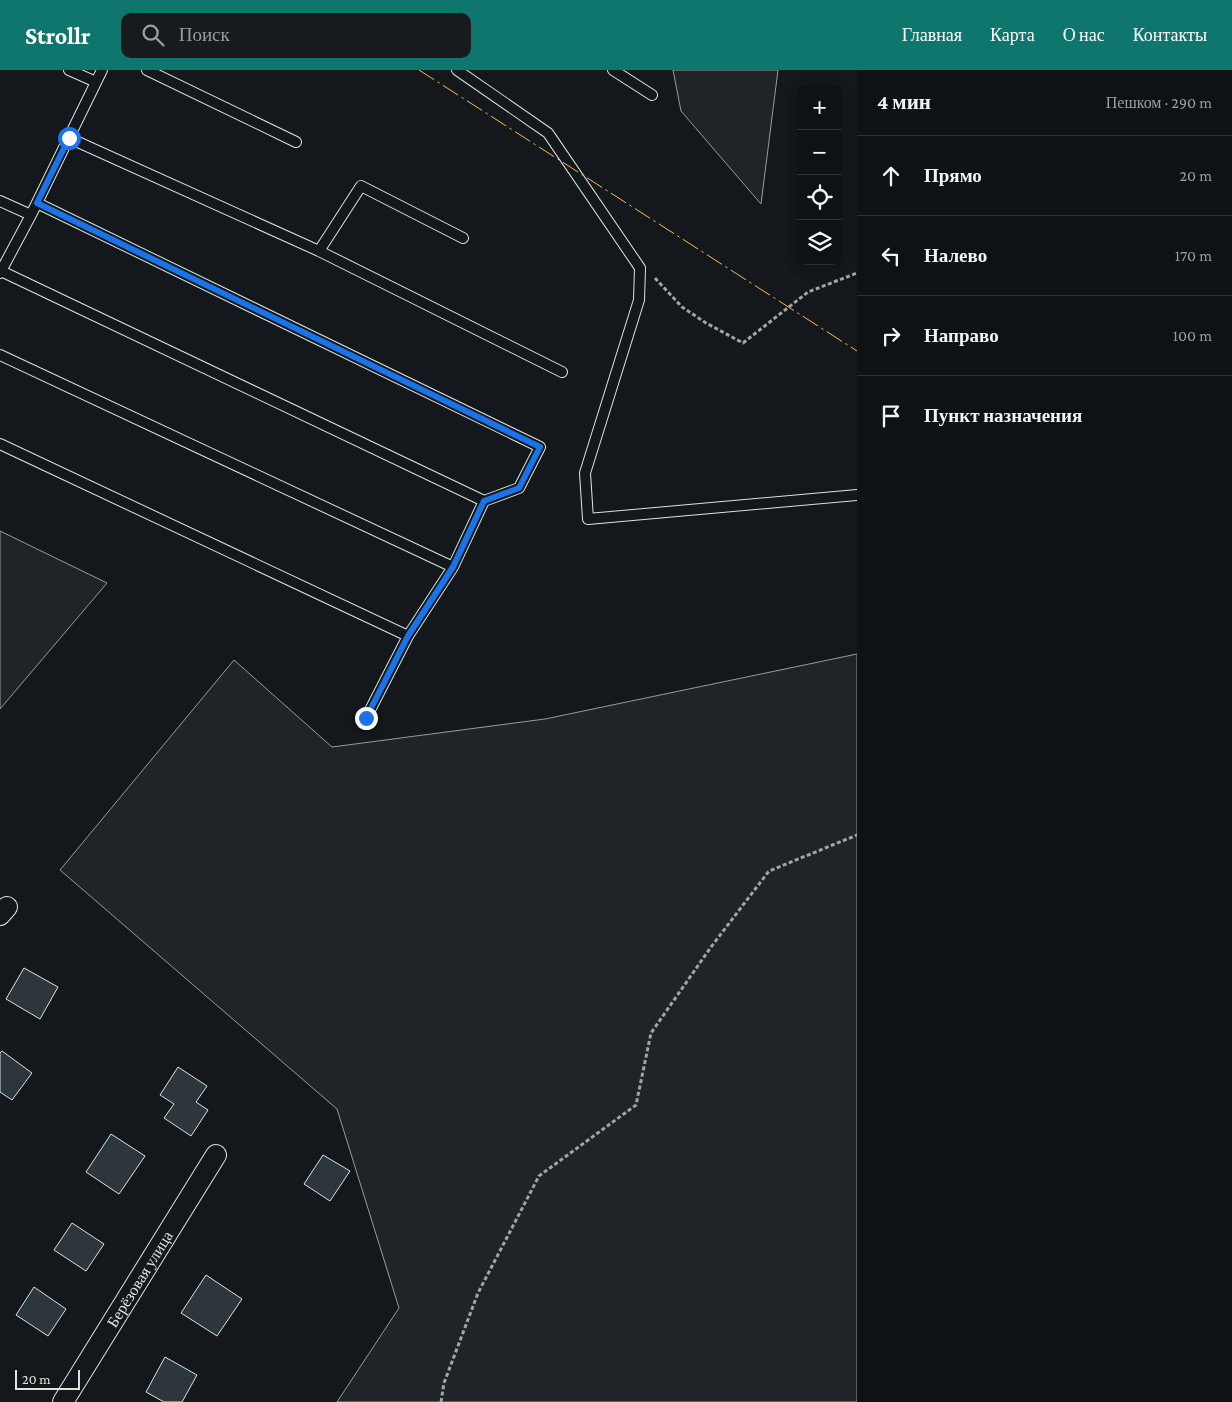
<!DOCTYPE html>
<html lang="ru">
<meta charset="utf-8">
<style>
body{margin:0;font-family:"Crimson Pro",serif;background:#181b1e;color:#f1f3f6}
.controls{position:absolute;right:15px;top:15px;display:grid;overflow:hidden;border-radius:10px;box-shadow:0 2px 12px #0003}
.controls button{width:45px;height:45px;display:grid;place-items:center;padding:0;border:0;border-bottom:1px solid #2f3234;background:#0f1215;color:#f1f3f6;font:25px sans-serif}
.scale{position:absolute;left:15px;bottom:12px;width:65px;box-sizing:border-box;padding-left:5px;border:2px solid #d8e6dc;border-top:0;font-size:14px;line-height:18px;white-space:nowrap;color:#d8e6dc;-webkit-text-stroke:4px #14181c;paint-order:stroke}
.stop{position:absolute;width:15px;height:15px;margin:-11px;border:4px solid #1a73e8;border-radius:50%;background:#fff}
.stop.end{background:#1a73e8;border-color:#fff;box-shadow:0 1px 5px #0008}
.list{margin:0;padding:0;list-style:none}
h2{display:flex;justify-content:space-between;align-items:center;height:65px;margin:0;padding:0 20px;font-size:21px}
h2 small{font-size:16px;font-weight:400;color:#9b9ea0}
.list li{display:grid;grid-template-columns:32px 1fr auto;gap:15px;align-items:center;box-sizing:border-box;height:80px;padding:0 20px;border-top:1px solid #2f3234}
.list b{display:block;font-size:19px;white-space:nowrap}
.list em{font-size:16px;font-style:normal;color:#9b9ea0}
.icon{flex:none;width:28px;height:28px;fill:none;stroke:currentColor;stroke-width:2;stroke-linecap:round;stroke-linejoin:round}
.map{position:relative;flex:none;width:857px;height:1332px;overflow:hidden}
header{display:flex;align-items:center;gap:30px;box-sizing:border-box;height:70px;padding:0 25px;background:#0f766e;color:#fff}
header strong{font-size:24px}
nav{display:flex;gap:28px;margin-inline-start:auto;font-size:18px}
.search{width:350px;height:45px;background:#181b1e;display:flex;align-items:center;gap:12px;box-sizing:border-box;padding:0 18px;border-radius:10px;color:#9b9ea0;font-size:19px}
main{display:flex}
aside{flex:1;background:#0f1215}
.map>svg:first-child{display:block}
.green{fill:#202428;stroke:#939e99}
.building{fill:#2c363c;stroke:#d8e6dc}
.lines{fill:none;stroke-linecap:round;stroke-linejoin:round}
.service-casing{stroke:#d8e6dc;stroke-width:12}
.minor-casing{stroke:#d8e6dc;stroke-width:22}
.path{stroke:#9da8a2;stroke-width:3;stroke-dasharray:4 2.5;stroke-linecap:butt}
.service{stroke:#14181c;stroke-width:10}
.minor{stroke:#14181c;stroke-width:20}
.power{stroke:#ffb74d;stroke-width:1;stroke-dasharray:18 4 2.5 4;stroke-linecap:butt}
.route{stroke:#1a73e8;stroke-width:6}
.labels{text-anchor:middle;stroke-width:4;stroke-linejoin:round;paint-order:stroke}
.street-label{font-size:16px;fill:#d8e6dc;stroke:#14181c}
</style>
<header>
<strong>Strollr</strong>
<div class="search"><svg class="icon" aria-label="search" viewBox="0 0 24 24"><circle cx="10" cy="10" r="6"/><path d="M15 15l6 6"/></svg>Поиск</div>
<nav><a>Главная</a><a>Карта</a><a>О нас</a><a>Контакты</a></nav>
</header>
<main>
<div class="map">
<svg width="857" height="1332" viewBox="0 0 857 1332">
<rect width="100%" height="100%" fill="#14181c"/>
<!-- green -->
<path class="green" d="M 673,0 L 778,0 L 761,134 L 681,41 Z
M 0,461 L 107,513 L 0,639 Z
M 857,584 L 857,1332 L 337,1332 L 399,1238 L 337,1039 L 60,800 L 234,590 L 332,677 L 545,649 Z"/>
<!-- building -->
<path class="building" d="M 24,898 L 58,917 L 40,949 L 6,929 Z
M 2,981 L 32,1003 L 12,1030 L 0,1022 L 0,983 Z
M 178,997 L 207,1016 L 196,1032 L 208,1040 L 191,1066 L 164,1048 L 174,1034 L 160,1025 Z
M 111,1064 L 145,1086 L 119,1124 L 86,1102 Z
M 323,1085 L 350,1101 L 330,1131 L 304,1114 Z
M 72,1153 L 104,1174 L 86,1201 L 54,1180 Z
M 206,1205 L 242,1229 L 217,1266 L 181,1243 Z
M 34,1217 L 66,1239 L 48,1266 L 16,1245 Z
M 165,1287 L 197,1305 L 182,1332 L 164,1332 L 146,1322 Z"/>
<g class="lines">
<!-- service casing -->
<g class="service-casing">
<path id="service" d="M 69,0 L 96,12
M 147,0 L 296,72
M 457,0 L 548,63 L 640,198 L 639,230 L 585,403 L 588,449 L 857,425
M 613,0 L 652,25
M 69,68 L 319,181 L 562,302
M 0,131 L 31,145
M 37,133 L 540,377 L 519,418 L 484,431 L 453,497 L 408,566
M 319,181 L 361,116 L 463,168
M 1,201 L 484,431
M 0,203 L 31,145 L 102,0
M 0,285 L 453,497
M 0,374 L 408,566 L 366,648"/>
</g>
<!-- minor casing -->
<g class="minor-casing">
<g id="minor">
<path d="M 0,845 L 7,837"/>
<path id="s1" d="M 63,1332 L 216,1085"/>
</g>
</g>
<!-- path -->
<path class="path" d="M 655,208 L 682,237 L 706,253 L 743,273 L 808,222 L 857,203
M 441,1332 L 444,1313 L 478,1223 L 539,1106 L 636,1035 L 651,963 L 711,877 L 769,801 L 857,765"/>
<!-- service -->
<use href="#service" class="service"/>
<!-- minor -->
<use href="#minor" class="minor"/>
<!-- power -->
<path class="power" d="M 419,0 L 857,281"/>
</g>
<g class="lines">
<!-- route -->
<path class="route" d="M 69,68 L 37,133 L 540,377 L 519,418 L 484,431 L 453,497 L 408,566 L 366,648"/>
</g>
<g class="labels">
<!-- street labels -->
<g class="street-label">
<text dy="6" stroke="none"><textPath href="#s1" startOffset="145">Берёзовая улица</textPath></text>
</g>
</g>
</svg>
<div class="controls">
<button>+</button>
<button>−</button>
<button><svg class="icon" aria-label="locate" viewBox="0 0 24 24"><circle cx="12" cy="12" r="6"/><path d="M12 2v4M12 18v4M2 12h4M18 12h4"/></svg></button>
<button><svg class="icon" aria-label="layers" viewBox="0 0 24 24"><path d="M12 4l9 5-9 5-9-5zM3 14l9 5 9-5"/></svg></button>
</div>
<div class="scale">20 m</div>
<div class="stop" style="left:69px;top:68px"></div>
<div class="stop end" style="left:366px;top:648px"></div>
</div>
<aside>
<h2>4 мин<small>Пешком · 290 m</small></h2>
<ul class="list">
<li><svg class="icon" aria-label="ahead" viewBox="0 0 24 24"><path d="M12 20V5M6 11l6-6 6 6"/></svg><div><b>Прямо</b></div><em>20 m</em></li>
<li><svg class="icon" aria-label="left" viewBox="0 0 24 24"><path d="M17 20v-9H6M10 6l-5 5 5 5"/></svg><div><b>Налево</b></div><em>170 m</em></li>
<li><svg class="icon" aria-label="right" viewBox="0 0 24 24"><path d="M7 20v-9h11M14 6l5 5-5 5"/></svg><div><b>Направо</b></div><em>100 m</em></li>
<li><svg class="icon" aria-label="arrive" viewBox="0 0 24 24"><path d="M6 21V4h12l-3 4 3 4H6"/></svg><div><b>Пункт назначения</b></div></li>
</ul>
</aside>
</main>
